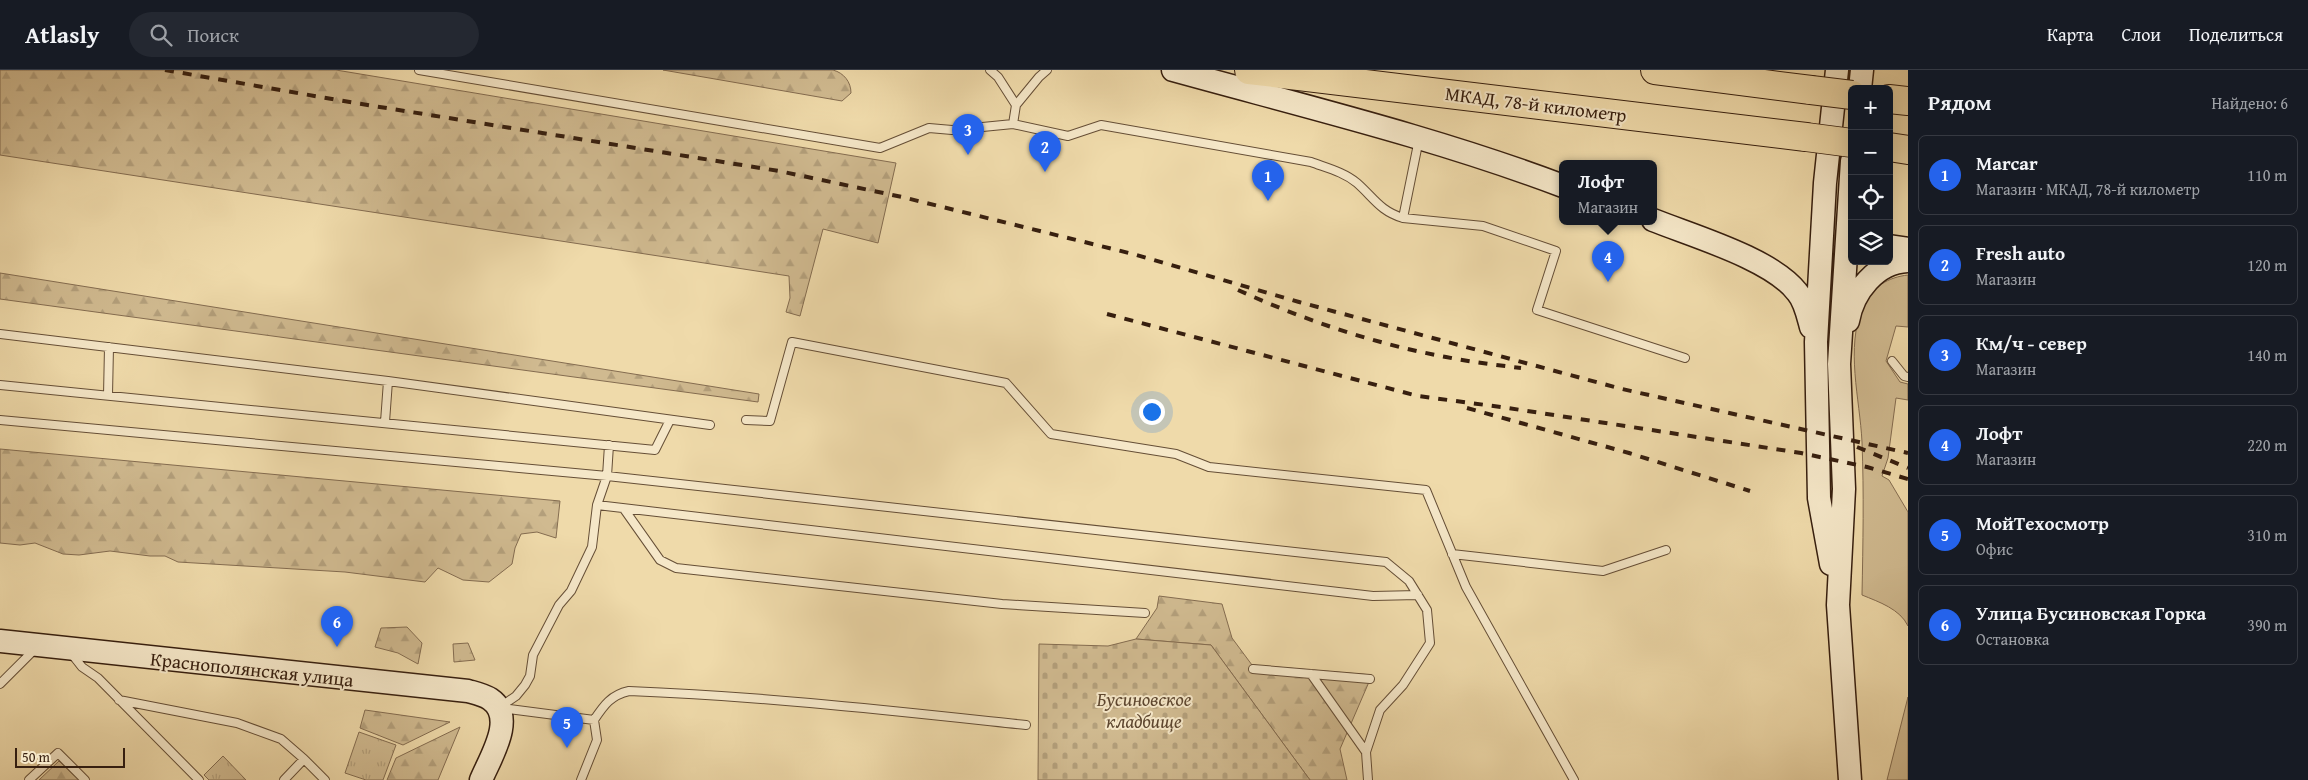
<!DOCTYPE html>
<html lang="ru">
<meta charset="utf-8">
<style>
body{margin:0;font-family:"Gentium Book Plus",serif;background:#242831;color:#f1f3f6}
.controls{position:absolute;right:15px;top:15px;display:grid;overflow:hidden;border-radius:8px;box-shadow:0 5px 20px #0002}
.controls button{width:45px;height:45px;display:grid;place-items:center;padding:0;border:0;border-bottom:1px solid #363941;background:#171b24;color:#f1f3f6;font:25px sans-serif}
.scale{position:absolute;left:15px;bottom:12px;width:110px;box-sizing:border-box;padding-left:5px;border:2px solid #371f0f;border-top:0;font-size:14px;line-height:18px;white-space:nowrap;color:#371f0f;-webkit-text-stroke:4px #f5e7c8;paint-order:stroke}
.you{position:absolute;left:1151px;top:341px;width:18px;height:18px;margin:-12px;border:4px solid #fff;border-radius:50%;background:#1a73e8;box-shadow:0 0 0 8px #1a73e833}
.badge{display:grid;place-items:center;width:32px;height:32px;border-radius:50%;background:#2563eb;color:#fff;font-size:16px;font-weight:700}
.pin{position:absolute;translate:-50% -41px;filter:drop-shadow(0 1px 2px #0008)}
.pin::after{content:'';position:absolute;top:26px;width:18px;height:15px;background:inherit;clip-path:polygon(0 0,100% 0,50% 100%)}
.popup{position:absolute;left:1559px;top:90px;width:98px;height:65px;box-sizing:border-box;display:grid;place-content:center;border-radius:8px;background:#171b24;filter:drop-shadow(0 1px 4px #0005);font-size:16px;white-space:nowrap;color:#9ea1a6}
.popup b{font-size:19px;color:#f1f3f6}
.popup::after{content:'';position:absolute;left:50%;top:100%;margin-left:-10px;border:10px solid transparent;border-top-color:#171b24}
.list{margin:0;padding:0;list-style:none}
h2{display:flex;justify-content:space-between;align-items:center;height:65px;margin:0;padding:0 20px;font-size:21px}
h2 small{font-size:16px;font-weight:400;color:#9ea1a6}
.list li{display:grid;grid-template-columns:32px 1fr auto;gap:15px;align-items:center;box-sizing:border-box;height:80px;margin:0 10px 10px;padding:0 10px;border:1px solid #363941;border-radius:8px}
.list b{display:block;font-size:19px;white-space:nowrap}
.list p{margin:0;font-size:16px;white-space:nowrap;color:#9ea1a6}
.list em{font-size:16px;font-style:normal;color:#9ea1a6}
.icon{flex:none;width:28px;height:28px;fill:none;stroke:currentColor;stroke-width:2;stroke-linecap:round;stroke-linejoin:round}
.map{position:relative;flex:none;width:1908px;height:710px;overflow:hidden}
header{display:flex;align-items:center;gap:30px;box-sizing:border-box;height:70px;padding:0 25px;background:#171b24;border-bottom:1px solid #363941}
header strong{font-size:24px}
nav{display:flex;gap:28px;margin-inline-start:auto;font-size:18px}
.search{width:350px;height:45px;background:#242831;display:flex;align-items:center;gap:12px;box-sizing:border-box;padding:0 18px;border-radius:28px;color:#9ea1a6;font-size:19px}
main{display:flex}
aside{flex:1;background:#171b24}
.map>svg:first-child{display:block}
.grass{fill:#d0ba90;stroke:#846c50}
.forest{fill:url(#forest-firs);stroke:#846c50}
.cemetery{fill:url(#cemetery-stones);stroke:#846c50}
.park{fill:url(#park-tufts);stroke:#846c50}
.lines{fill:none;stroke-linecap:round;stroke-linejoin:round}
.lane-casing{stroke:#654e36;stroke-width:10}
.secondary-casing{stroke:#371f0f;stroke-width:25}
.highway-casing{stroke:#371f0f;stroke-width:30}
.lane{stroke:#f5e7c8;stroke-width:8}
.secondary{stroke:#f5e7c8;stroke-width:22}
.highway{stroke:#efdaaa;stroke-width:28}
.rail{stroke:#371f0f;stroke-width:4;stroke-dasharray:9 9;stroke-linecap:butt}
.highway-bridge-casing{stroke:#371f0f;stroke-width:30;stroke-linecap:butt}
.highway-bridge{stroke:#efdaaa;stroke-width:28}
.labels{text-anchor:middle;stroke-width:4;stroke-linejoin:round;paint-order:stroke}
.street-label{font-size:19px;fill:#371f0f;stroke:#f5e7c8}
.park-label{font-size:19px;font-style:italic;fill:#5d462f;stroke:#f5e7c8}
</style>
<header>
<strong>Atlasly</strong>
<div class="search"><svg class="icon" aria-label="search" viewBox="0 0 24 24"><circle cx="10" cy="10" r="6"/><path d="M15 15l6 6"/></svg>Поиск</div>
<nav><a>Карта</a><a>Слои</a><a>Поделиться</a></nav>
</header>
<main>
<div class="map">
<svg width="1908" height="710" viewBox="0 0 1908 710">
<defs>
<pattern id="forest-firs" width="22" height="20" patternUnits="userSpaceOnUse" patternTransform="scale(1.25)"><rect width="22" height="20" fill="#d0ba90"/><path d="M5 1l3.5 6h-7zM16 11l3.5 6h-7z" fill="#b39f7b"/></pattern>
<pattern id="cemetery-stones" width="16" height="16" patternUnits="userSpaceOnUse" patternTransform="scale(1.25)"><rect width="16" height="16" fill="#d0ba90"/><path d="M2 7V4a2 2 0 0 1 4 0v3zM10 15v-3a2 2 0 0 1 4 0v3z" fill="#b39f7b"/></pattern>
<pattern id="park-tufts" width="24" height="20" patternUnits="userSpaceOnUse" patternTransform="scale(1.25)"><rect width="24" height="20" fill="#d0ba90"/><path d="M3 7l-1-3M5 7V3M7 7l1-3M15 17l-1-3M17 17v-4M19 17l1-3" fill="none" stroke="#b39f7b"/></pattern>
</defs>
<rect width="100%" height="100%" fill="#efdaaa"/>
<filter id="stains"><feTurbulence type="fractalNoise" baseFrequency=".004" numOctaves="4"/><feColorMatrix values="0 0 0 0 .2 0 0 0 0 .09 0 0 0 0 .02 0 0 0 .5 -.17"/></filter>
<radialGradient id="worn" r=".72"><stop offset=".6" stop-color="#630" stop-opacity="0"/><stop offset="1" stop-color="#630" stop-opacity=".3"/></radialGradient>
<!-- grass -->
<path class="grass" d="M 1908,205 L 1908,257 L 1896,256 L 1886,291 L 1900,312 L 1908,314 L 1908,330 L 1896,328 L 1888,388 L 1882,406 L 1889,410 L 1908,442 L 1908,556 C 1900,539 1879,532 1862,525 C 1863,474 1864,423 1862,372 C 1860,329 1845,278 1863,236 C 1871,217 1889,207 1908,205 Z
M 1908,627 L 1908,710 L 1887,710 Z"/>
<!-- forest -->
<path class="forest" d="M 0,0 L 336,0 L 896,93 L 878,173 L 823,159 L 800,246 L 786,242 L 790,228 L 789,206 L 0,85 Z
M 663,0 L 833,0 C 844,3 851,12 851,23 L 842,31 Z
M 0,203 L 759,324 L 758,332 L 0,229 Z
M 0,379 L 560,431 L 556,468 L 537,462 L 521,464 L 515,478 L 512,494 L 489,512 L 463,510 L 438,498 L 425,512 L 345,502 L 178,492 L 165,486 L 150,486 L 110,481 L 79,485 L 63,484 L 35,473 L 20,475 L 0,473 Z
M 1159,526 L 1222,534 L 1232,568 L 1252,595 L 1372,605 L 1340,679 L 1347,710 L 1310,710 L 1211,575 L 1136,569 L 1157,538 Z
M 407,557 L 422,573 L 418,594 L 398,583 L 375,577 L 381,558 Z
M 468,573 L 475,590 L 454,592 L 453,574 Z
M 365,640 L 450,652 L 403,675 L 360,658 Z
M 460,657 L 438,710 L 387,710 L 396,688 Z
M 59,691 L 79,710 L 39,710 Z"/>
<!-- cemetery -->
<path class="cemetery" d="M 1136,569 L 1211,575 L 1310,710 L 1038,710 L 1039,574 L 1108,576 Z"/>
<!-- park -->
<path class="park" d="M 359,662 L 396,675 L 383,710 L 366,710 L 345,703 Z
M 223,686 L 246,710 L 209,710 L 204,705 Z"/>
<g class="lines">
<!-- lane casing -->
<g class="lane-casing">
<path id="lane" d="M 419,0 L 880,78 L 929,58 L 952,60 L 1013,54 L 1068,66 L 1101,55 L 1311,92 C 1327,98 1344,102 1357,113 C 1374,128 1380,141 1403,148 L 1483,156 L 1556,181 L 1537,240 L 1685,288
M 990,0 L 998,7 L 1016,35
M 1013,54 L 1016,35 L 1039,7 L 1047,0
M 1403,148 L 1419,69
M 0,264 L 388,311 L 710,355
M 1892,291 L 1904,306 L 1908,307
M 0,315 L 655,380 L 670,350
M 108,325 L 109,277
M 0,350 L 607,406 L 1386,492 L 1409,511 L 1427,540 L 1430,573 L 1403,615 L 1380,640 L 1366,682 L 1368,710
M 746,350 L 770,351 L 792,272 L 1006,313 L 1051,364 L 1176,384 L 1209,397 L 1426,420 L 1466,517 L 1574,710
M 385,352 L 388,311
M 597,435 L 1373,526 L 1418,525
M 624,439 L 660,490 L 676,498 L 1002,534 L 1145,543
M 1452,484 L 1603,501 L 1666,480
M 71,583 L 82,597 L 98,608 L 199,710
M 1253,599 L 1370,609
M 1311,604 L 1366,682
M 0,614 L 36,578
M 119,630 L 237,653 L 281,669 L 304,689 L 284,710
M 500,637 L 516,626 L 525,615 L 530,606 L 533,585 L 559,535 L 571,521 L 592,477 L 597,435 L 607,406 L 609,375
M 501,638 L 594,650 C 604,635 611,625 629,621 C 762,626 894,641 1026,655
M 304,689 L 325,710
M 29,710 L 58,683 L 85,710
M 581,710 L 597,670 L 594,650"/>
</g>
<!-- secondary casing -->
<g class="secondary-casing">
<path id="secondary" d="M 1173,0 C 1303,36 1436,68 1563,116
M 1860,19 L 1862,0
M 1653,150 C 1693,166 1772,189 1797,222 C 1805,231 1808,246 1811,257
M 1889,176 L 1908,179
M 1848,251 C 1853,222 1876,192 1908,191
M 1831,494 L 1819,428 L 1816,272 L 1825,113 L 1837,0
M 0,571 L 468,621 C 475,623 484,625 490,629 C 517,647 490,688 481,710
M 1850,710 L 1838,535 L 1844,419 L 1839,294 L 1852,91"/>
</g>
<!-- highway casing -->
<g class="highway-casing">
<path id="highway" d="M 1249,0 L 1806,67
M 1655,0 L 1811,20
M 1889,29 L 1908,31
M 1889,77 L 1908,80"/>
</g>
<!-- lane -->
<use href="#lane" class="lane"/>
<!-- secondary -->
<use href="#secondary" class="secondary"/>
<!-- highway -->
<use href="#highway" class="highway"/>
<!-- rail -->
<path class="rail" d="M 165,0 L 355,33 L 779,101 L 902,127 L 1133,184 L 1299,232 L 1622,319 L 1908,383
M 1238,220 C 1304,250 1375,274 1446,287 C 1471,292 1496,295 1521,298
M 1107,244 L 1418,326 L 1508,338 L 1801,383 L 1867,397 L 1908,409
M 1467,338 L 1629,383 L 1750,421
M 1857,377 L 1908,398"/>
<!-- highway-bridge casing -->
<g class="highway-bridge-casing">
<path id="highway-bridge" d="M 1811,20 L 1852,25
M 1806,67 L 1852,73"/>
</g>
<!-- highway-bridge -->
<use href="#highway-bridge" class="highway-bridge"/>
</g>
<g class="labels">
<!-- street labels -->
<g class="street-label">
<text transform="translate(1536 34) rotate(7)" y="7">МКАД, 78-й километр</text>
<text transform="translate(252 599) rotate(6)" y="7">Краснополянская улица</text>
</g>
<!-- park labels -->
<g class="park-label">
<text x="1144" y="636">Бусиновское<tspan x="1144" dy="22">кладбище</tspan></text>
</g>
</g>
<rect width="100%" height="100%" filter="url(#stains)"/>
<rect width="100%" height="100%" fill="url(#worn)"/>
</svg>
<div class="controls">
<button>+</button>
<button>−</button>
<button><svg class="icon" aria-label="locate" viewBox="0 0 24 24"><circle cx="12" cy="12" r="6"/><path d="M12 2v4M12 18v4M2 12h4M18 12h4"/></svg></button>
<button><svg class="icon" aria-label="layers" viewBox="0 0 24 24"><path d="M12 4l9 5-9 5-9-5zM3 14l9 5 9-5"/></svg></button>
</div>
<div class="scale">50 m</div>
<div class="you"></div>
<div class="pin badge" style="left:1268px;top:131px">1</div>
<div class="pin badge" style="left:1045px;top:102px">2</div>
<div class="pin badge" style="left:968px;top:85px">3</div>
<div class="pin badge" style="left:1608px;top:212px">4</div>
<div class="popup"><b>Лофт</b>Магазин</div>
<div class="pin badge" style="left:567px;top:678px">5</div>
<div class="pin badge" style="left:337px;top:577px">6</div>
</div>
<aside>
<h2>Рядом<small>Найдено: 6</small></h2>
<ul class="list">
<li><span class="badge">1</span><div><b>Marcar</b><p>Магазин · МКАД, 78-й километр</p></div><em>110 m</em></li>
<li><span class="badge">2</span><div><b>Fresh auto</b><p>Магазин</p></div><em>120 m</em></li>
<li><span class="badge">3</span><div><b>Км/ч - север</b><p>Магазин</p></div><em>140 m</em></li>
<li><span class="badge">4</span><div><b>Лофт</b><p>Магазин</p></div><em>220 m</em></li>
<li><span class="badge">5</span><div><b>МойТехосмотр</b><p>Офис</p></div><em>310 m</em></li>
<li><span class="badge">6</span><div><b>Улица Бусиновская Горка</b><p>Остановка</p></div><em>390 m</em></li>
</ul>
</aside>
</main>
